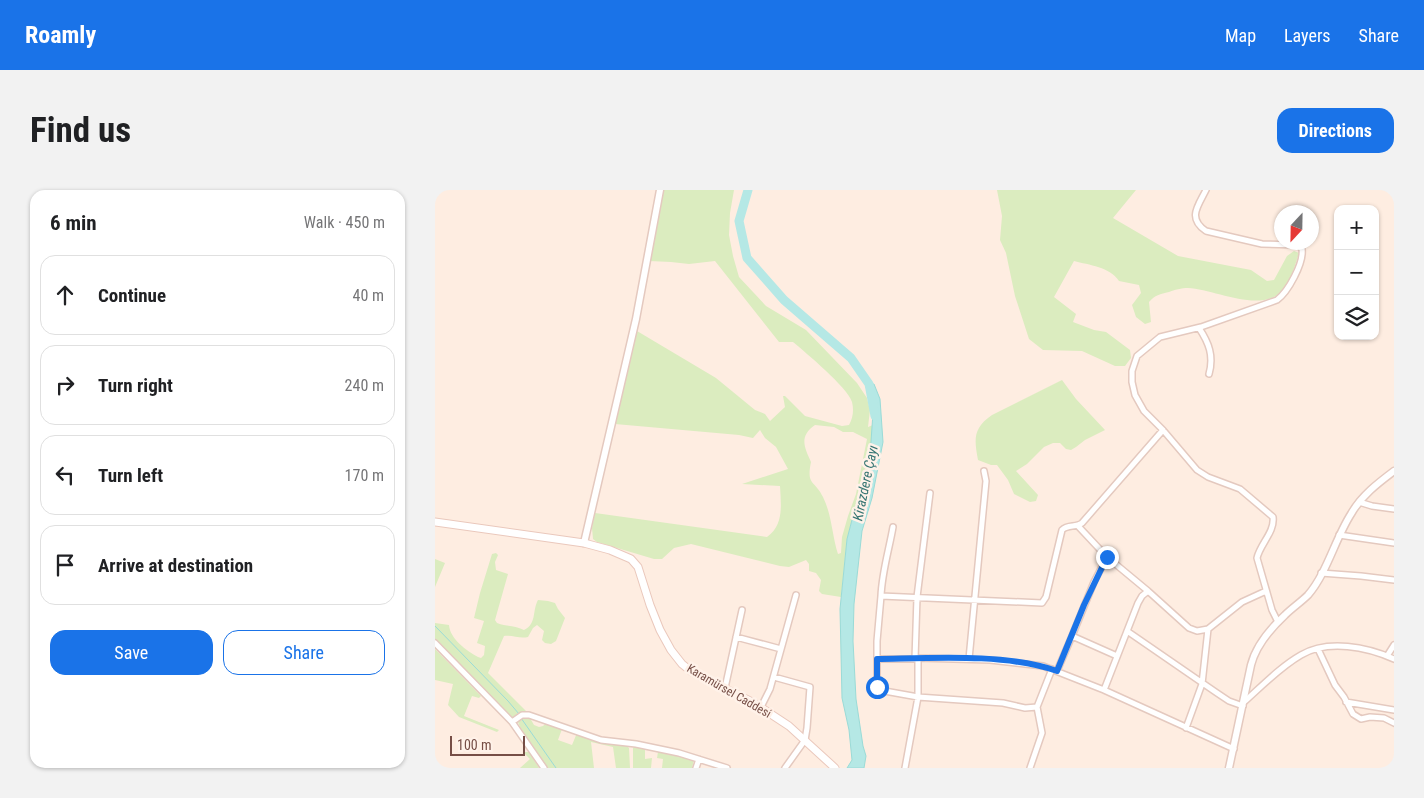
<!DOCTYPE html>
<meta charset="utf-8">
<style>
body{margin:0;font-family:"Roboto Condensed",sans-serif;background:#f2f2f2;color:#202124}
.controls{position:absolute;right:15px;top:15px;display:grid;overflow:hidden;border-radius:10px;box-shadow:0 1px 4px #0004}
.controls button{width:45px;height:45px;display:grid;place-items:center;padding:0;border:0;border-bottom:1px solid #e0e0e0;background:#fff;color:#202124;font:25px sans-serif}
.compass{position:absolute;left:839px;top:15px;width:45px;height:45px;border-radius:50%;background:#fff;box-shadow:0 1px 4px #0004;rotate:202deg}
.scale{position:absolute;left:15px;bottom:12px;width:75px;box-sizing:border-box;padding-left:5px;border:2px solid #764e46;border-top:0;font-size:14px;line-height:18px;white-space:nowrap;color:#764e46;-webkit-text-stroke:4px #fff2e9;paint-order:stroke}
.stop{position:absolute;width:15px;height:15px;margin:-11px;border:4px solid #1a73e8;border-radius:50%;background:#fff}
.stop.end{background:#1a73e8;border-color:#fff;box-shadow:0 1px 5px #0008}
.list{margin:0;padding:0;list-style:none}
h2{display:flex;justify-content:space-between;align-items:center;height:65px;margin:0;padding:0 20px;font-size:21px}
h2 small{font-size:16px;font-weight:400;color:#757577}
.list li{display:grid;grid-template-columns:32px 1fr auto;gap:15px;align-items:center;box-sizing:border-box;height:80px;margin:0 10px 10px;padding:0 10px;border:1px solid #e0e0e0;border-radius:15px}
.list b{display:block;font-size:19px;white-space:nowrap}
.list em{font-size:16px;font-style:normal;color:#757577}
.actions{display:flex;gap:10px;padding:15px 20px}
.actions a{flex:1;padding:11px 0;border:1px solid #1a73e8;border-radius:15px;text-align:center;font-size:18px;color:#1a73e8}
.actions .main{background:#1a73e8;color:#fff}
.icon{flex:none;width:28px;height:28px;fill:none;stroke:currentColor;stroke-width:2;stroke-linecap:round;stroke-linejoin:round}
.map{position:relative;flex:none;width:959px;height:578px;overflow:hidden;border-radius:15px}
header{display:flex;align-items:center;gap:30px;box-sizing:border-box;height:70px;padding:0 25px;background:#1a73e8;color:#fff}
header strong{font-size:24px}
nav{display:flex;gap:28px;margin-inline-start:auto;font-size:18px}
.intro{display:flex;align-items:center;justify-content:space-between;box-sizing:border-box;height:120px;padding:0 30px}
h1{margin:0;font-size:35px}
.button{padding:12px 22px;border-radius:15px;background:#1a73e8;color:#fff;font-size:18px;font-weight:700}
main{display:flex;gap:30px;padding:0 30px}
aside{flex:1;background:#fff;border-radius:15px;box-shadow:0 1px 4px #0004}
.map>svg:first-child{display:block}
.green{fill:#dbecbf;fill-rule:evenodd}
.water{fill:#b5e8e5;stroke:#9adbd7}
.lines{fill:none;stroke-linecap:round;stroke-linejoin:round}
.stream{stroke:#9adbd7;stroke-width:1}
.river{stroke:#b5e8e5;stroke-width:9}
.minor-casing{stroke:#e4c9bf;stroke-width:8}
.tertiary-casing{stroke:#e4c9bf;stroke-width:9}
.secondary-casing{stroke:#eac8bc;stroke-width:9}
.minor{stroke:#fff;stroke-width:5}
.tertiary{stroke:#fff;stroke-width:6}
.secondary{stroke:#fff;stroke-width:7}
.route{stroke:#1a73e8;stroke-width:6}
.labels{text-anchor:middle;stroke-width:5;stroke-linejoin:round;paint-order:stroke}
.street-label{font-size:12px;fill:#764e46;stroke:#fff2e9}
.water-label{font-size:14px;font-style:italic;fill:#377673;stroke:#fff2e9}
</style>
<header>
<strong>Roamly</strong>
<nav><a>Map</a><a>Layers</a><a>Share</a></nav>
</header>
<div class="intro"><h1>Find us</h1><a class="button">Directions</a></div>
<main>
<aside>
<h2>6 min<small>Walk · 450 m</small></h2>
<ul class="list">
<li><svg class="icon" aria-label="ahead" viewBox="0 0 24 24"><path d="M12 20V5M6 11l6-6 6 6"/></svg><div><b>Continue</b></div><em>40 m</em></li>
<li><svg class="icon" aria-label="right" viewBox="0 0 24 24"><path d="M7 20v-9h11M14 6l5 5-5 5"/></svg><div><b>Turn right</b></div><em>240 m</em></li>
<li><svg class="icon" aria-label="left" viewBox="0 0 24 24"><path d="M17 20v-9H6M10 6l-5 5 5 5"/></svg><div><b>Turn left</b></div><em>170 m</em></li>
<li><svg class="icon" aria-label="arrive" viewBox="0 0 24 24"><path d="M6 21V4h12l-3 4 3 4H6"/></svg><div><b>Arrive at destination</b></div></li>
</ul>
<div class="actions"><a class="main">Save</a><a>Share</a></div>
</aside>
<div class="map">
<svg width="959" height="578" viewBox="0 0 959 578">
<rect width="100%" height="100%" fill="#feede1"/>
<!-- green -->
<path class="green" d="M 228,0 L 299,0 L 295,23 L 294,45 L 298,66 L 304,87 L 331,116 L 371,140 L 422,193 L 432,208 L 435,220 L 433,237 L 438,235 L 435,266 L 431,290 L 426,310 L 418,326 L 412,349 L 406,407 L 387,404 L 384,401 L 386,390 L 381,383 L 374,381 L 374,374 L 371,370 L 354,377 L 345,376 L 256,354 L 239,358 L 227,369 L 219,369 L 162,352 L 158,349 L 157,338 L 160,323 L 332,347 C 349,335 346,315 345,296 L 307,294 L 353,279 L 341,257 L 330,248 L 325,240 L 318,248 L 304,245 L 180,234 L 202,141 L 281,188 L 320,220 L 330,224 L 335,231 L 350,217 L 348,206 L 350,206 L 370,226 L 407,236 L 414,235 C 418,228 419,220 417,212 C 412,197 371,163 358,152 L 344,152 L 280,71 L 254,74 L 236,72 L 214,71 ZM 380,235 L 399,237 L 408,242 L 418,242 L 432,249 L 421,304 L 413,326 L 407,347 L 406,363 L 403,364 C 397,346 397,325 388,307 C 380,290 371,296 376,272 C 369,257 364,246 380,235 Z
M 562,0 L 701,0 L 678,28 L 743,66 L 816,80 L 832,91 L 839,90 L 852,66 L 859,61 L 864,63 C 860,75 856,92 846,102 C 824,123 779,99 753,98 C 747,98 739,100 734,102 C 725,104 720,105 714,112 L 716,132 L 710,134 L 701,127 L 697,115 L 706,103 L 704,95 L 684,91 C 675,77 654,75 639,71 L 619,107 L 641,124 L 638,132 L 659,140 L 671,142 L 695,160 L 696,168 L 690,176 L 680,176 L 647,161 L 608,160 L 594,149 L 580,106 L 571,63 L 565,50 L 567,26 Z
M 627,190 L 641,209 L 670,240 L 650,250 L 641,257 L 636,260 L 631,259 L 625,253 L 618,253 L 609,257 L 592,274 L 581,281 L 603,305 L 601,311 L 595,312 L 579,304 L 573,290 L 562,275 L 556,275 L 543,270 C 539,249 538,238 557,225 Z
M 61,363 L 63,365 L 60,372 L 61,380 L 73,384 L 60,430 L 62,433 C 72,437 79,435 89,440 C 102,434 97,421 103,410 L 113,411 L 120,413 L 123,419 L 130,428 L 121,451 L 116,454 L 110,453 L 107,450 L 109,441 L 102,435 L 98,438 L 93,447 C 85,449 77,445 69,446 L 53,483 L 91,521 L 78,529 L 0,449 L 0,433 L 14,435 C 15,449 32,461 43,467 L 46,468 L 49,465 L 50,456 L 42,453 L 49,431 L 39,428 L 45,403 L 57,364 Z
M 0,369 L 10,373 L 0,397 Z
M 0,459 L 46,506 L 44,508 L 37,506 L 29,526 L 64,540 L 62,542 L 24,527 L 13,515 L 18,494 L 0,490 Z
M 90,527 L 95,528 L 99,535 L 104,537 L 108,536 L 111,533 L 127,539 L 123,550 L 137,555 L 142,543 L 190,554 L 194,558 L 195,578 L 181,578 L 178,557 L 156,552 L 159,578 L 113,578 L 85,537 L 83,532 Z
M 200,556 L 210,558 L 210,569 L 217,568 L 216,578 L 198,578 L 198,558 Z
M 88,562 L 94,562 L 104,578 L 85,578 L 95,569 Z
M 223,562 L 259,570 L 257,578 L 227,578 L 228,569 L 222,568 Z"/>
<!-- water -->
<path class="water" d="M 434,194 L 439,194 L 445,209 L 448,252 L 437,308 L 427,341 L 419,414 L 418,451 L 421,509 L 428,556 L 431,566 L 429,578 L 412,578 L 417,570 L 414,540 L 407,508 L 405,419 L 412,349 L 418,326 L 426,310 L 435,266 L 439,208 Z"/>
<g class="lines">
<!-- stream -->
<path class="stream" d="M 0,436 L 73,511 L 84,524
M 86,528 L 121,578"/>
<!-- river -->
<path class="river" d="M 313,0 L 304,31 L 312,68 L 349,110 L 416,168 L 434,194 L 440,226"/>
<!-- minor casing -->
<g class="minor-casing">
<path id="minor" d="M 771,0 C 763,16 752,28 771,41 L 827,54 L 863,55 L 867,59 C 869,73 853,102 842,110 L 766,137 L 725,147 L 702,166 L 697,181 L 697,192 L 700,205 L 709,221 L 728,240 L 762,280 L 773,287 L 805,299 L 838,327 C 840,342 825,354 822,368 L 837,420 L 843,432
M 764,138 C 774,153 779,166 774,184
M 924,312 L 937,316 L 959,319
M 643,336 L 672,367 L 713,401
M 904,345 L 959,353
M 886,383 L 926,386 L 959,390
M 446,406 C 447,382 454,360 458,337
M 773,439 L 807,412 L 831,401
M 692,441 L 782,503 L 794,511 L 808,516
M 637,446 L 659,392 L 672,367
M 301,447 L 346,459
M 0,453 L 77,532 L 109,578
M 883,459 L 900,495 L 909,507 L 918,524 L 926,529 L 935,527 L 949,528 L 959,533
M 952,466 L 959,455
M 483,468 L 555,470 L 608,476 L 669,500 L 799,559
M 442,469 L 480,469
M 534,469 L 551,291 L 549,281
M 617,479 L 602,517 L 590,518 L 568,513 L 483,507 L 444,500 L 442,488 L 442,451 L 446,406 L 607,413 L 611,407 L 627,340 C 633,334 641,338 647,333 L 728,240
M 622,481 L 637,446 L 682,466
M 339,487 L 375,497 L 372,538 L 370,550 L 350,578
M 290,498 L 307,420
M 669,500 L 703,413 L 707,406 L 713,401 L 754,438 L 762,441 L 773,439 L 767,494 L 751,538
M 809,512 C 827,496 845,477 866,465 C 893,449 932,457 959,469
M 911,512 L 959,520
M 326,517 L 335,499 L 361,405
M 77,532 L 87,525 L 94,525 L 166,550 L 201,554 L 244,563 L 292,578
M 261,578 L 264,569
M 470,578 L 483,507 L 483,468 L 480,469 L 482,407 L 495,303
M 595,578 L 607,543 L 602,517"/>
</g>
<!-- tertiary casing -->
<g class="tertiary-casing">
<path id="tertiary" d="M 149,353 L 201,129 L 225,0
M 794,578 L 816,475 C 821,455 835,439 850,425 C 857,418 866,412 873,405 C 892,383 900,349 916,324 C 926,306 943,293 959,281"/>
</g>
<!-- secondary casing -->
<g class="secondary-casing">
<path id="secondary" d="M 0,332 L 149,353 L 175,360 L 196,369 L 203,377 L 215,415 L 225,440 L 236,460 L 247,474 L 257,482 L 319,513 L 354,536 L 400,578"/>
</g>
<!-- minor -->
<use href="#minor" class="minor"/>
<!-- tertiary -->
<use href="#tertiary" class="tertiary"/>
<!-- secondary -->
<use href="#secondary" class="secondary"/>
</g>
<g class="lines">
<!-- route -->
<path class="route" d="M 442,497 L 442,469 C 498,468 570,463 622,481 L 649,415 L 672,367"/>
</g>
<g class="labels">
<!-- street labels -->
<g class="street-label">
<text transform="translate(294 501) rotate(30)" y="4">Karamürsel Caddesi</text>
</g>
<!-- water labels -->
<g class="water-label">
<text transform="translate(430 293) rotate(-78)" y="5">Kirazdere Çayı</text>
</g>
</g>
</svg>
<div class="controls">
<button>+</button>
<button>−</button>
<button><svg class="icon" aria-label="layers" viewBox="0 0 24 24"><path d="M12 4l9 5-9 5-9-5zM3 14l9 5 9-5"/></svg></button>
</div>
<svg class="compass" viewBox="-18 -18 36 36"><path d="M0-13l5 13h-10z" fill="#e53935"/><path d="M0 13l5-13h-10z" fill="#757577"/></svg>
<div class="scale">100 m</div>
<div class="stop" style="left:442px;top:497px"></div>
<div class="stop end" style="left:672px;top:367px"></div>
</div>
</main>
